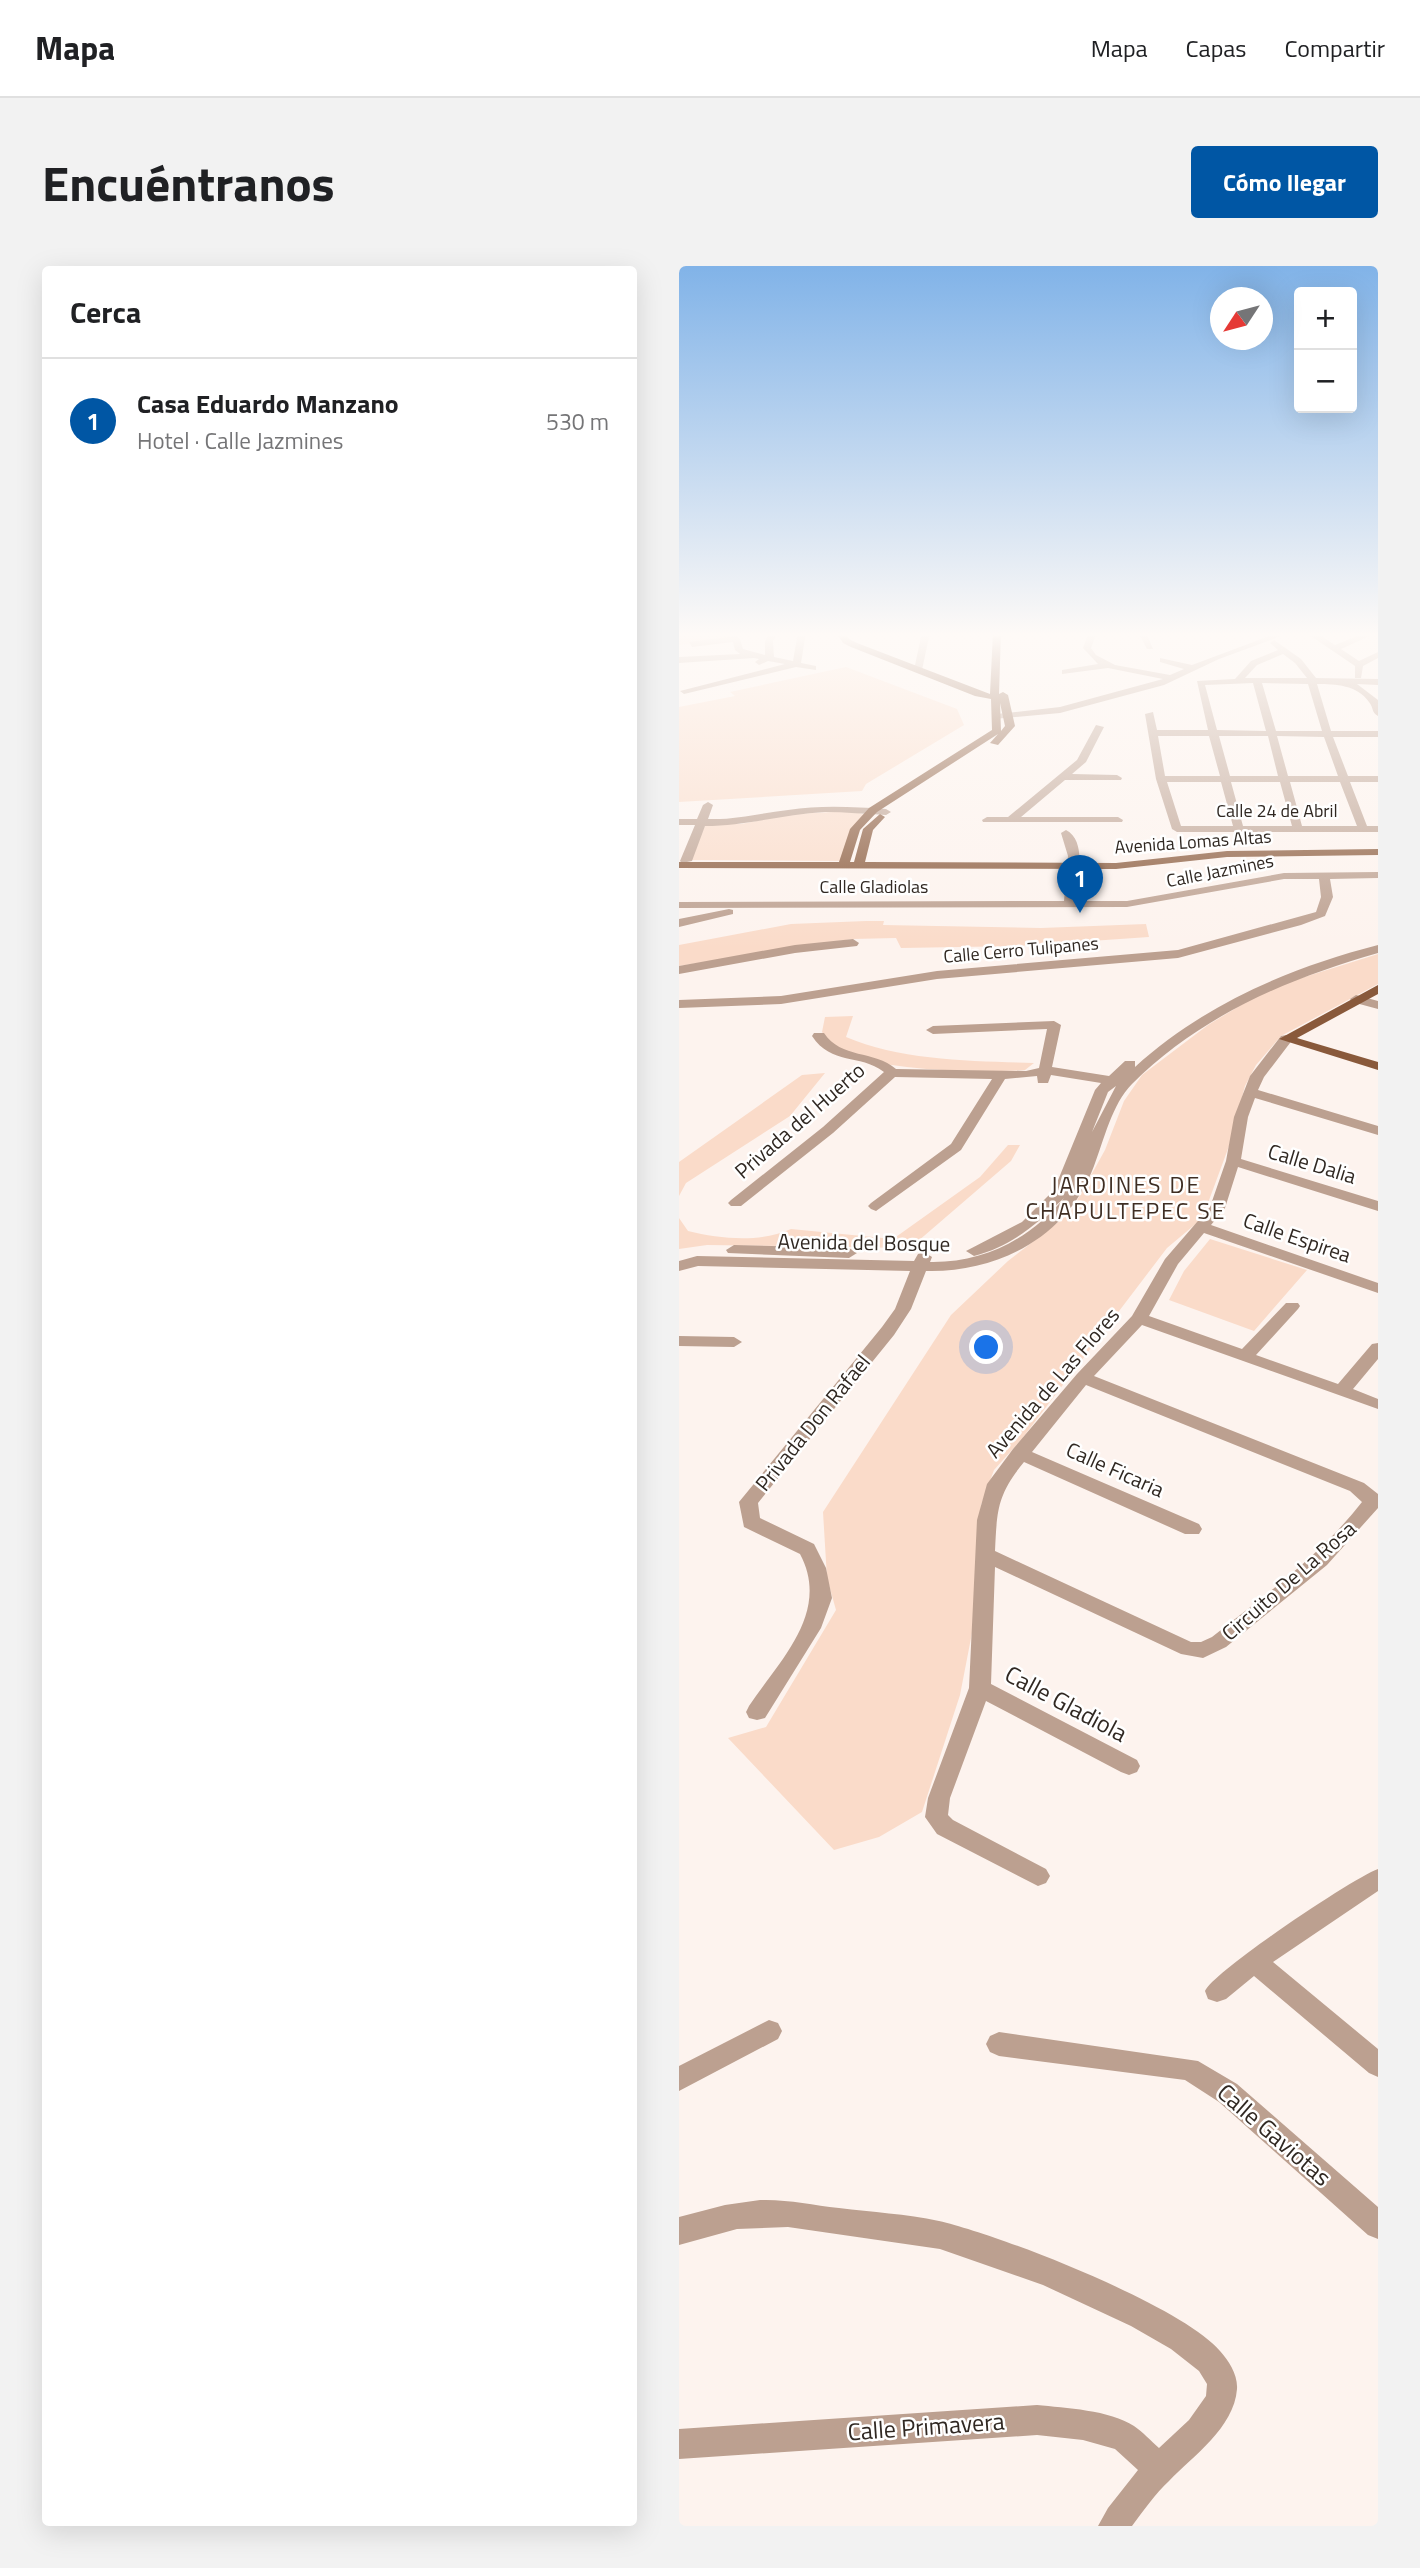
<!DOCTYPE html>
<html lang="es">
<meta charset="utf-8">
<style>
body{margin:0;font-family:"Titillium Web",sans-serif;background:#f2f2f2;color:#202124}
.controls{position:absolute;right:21px;top:21px;display:grid;overflow:hidden;border-radius:7px;box-shadow:0 7px 28px #0002}
.controls button{width:63px;height:63px;display:grid;place-items:center;padding:0;border:0;border-bottom:2px solid #e0e0e0;background:#fff;color:#202124;font:35px sans-serif}
.compass{position:absolute;left:531px;top:21px;width:63px;height:63px;border-radius:50%;background:#fff;box-shadow:0 7px 28px #0002;rotate:234deg}
.you{position:absolute;left:308px;top:1082px;width:24px;height:24px;margin:-18px;border:5px solid #fff;border-radius:50%;background:#1a73e8;box-shadow:0 0 0 10px #1a73e833}
.badge{display:grid;place-items:center;width:46px;height:46px;border-radius:50%;background:#0056a4;color:#fff;font-size:23px;font-weight:700}
.pin{position:absolute;translate:-50% -58px;filter:drop-shadow(0 2px 4px #0008)}
.pin::after{content:'';position:absolute;top:37px;width:24px;height:21px;background:inherit;clip-path:polygon(0 0,100% 0,50% 100%)}
.list{margin:0;padding:0;list-style:none}
h2{display:flex;justify-content:space-between;align-items:center;height:91px;margin:0;padding:0 28px;font-size:30px}
h2 small{font-size:23px;font-weight:400;color:#757577}
.list li{display:grid;grid-template-columns:46px 1fr auto;gap:21px;align-items:center;box-sizing:border-box;height:126px;padding:0 28px;border-top:2px solid #e0e0e0}
.list b{display:block;font-size:26px;white-space:nowrap}
.list p{margin:0;font-size:23px;white-space:nowrap;color:#757577}
.list em{font-size:23px;font-style:normal;color:#757577}
.map{position:relative;flex:none;width:699px;height:2260px;overflow:hidden;border-radius:7px}
header{display:flex;align-items:center;gap:42px;box-sizing:border-box;height:98px;padding:0 35px;background:#fff;border-bottom:2px solid #e0e0e0}
header strong{font-size:33px}
nav{display:flex;gap:38px;margin-inline-start:auto;font-size:24px}
.intro{display:flex;align-items:center;justify-content:space-between;box-sizing:border-box;height:168px;padding:0 42px}
h1{margin:0;font-size:49px}
.button{padding:18px 32px;border-radius:7px;background:#0056a4;color:#fff;font-size:24px;font-weight:700}
main{display:flex;gap:42px;padding:0 42px}
aside{flex:1;background:#fff;border-radius:7px;box-shadow:0 7px 28px #0002}
.map>svg:first-child{display:block}
.green{fill:#fadbc9}
.lines{fill:none;stroke-linecap:round;stroke-linejoin:round}
.minor{fill:#bca090;fill-rule:evenodd}
.major{fill:#89593b;fill-rule:evenodd}
.labels{text-anchor:middle;stroke-width:5;stroke-linejoin:round;paint-order:stroke}
.far-street-label{font-size:18px;fill:#302822;stroke:#fff}
.street-label{font-size:21px;fill:#302822;stroke:#fff}
.neighbourhood-label{font-size:23px;letter-spacing:2px;fill:#3f2e23;stroke:#fff}
.near-street-label{font-size:24px;fill:#302822;stroke:#fff}
</style>
<header>
<strong>Mapa</strong>
<nav><a>Mapa</a><a>Capas</a><a>Compartir</a></nav>
</header>
<div class="intro"><h1>Encuéntranos</h1><a class="button">Cómo llegar</a></div>
<main>
<aside>
<h2>Cerca<small></small></h2>
<ul class="list">
<li><span class="badge">1</span><div><b>Casa Eduardo Manzano</b><p>Hotel · Calle Jazmines</p></div><em>530 m</em></li>
</ul>
</aside>
<div class="map">
<svg width="699" height="2260" viewBox="0 0 699 2260">
<rect width="100%" height="100%" fill="#fdf3ee"/>
<!-- green -->
<path class="green" d="M 0,366 L 78,366 L 0,379 Z
M 167,401 L 278,443 L 285,459 L 187,518 L 183,525 L 0,536 L 0,441 L 56,430 L 51,426 Z
M 173,545 L 186,549 L 161,595 L 11,594 L 27,557 L 62,558 L 114,548 Z
M 187,655 L 205,655 L 204,659 L 362,662 L 467,658 L 470,671 L 339,680 L 222,682 L 217,672 L 173,673 L 0,700 L 0,679 L 112,658 Z
M 699,688 L 699,718 L 602,770 L 577,799 L 566,820 L 550,880 L 529,937 L 519,956 L 488,982 L 342,1174 L 315,1204 L 302,1239 L 293,1367 L 281,1429 L 243,1546 L 200,1571 L 155,1584 L 49,1472 L 87,1461 L 157,1344 L 148,1312 L 144,1246 L 272,1049 L 329,995 L 391,947 L 426,884 L 445,835 L 463,809 L 529,759 L 590,722 Z
M 174,750 L 167,771 C 222,795 296,795 355,797 L 346,804 C 297,807 206,805 161,786 C 154,783 148,773 143,766 L 146,751 Z
M 146,807 L 111,850 L 7,917 L 0,930 L 0,896 L 123,809 Z
M 329,879 L 341,879 L 332,895 L 231,982 L 28,979 L 0,983 L 0,952 L 9,965 C 42,973 81,977 112,963 L 214,973 L 301,911 Z
M 531,973 L 628,1004 L 575,1065 L 490,1034 L 505,1005 Z"/>
<g class="lines">
<!-- minor -->
<path class="minor" d="M 92,366 L 100,366 L 94,375 L 95,391 L 114,395 L 119,366 L 127,366 L 122,397 L 137,400 L 137,404 L 117,401 L 5,428 L 1,425 L 106,398 L 89,395 L 80,399 L 76,396 L 80,393 L 75,392 L 0,397 L 0,391 L 61,388 L 56,384 L 54,376 L 13,381 L 10,376 L 57,370 L 61,373 L 64,383 L 86,389 L 86,375 Z
M 243,366 L 251,366 L 243,404 L 239,407 L 235,404 Z
M 410,366 L 418,366 L 412,382 L 417,389 L 436,399 L 491,409 L 505,403 L 481,396 L 481,392 L 513,399 L 598,367 L 605,369 L 540,393 L 485,419 L 381,447 L 315,453 L 313,451 L 318,448 L 381,441 L 484,413 L 429,402 L 383,408 L 383,404 L 419,398 L 404,382 Z
M 459,366 L 467,366 L 474,383 L 468,383 Z
M 626,366 L 636,366 L 656,379 L 688,366 L 699,366 L 662,383 L 680,395 L 699,386 L 699,392 L 684,400 L 682,412 L 676,412 L 676,400 Z
M 595,374 L 622,393 L 637,412 L 699,413 L 699,419 L 678,418 L 699,434 L 699,450 C 692,446 695,442 690,436 C 678,419 657,418 638,418 L 652,465 L 699,465 L 699,471 L 654,471 L 669,510 L 699,510 L 699,516 L 671,516 L 688,560 L 699,560 L 699,566 L 498,566 L 493,563 L 477,513 L 466,448 L 474,446 L 478,464 L 529,464 L 518,415 L 556,413 L 572,395 L 599,384 L 591,377 ZM 604,388 L 616,397 L 628,412 L 566,412 L 578,399 ZM 574,417 L 587,465 L 538,464 L 526,419 ZM 583,417 L 629,418 L 643,465 L 597,465 ZM 479,470 L 530,470 L 541,510 L 486,510 ZM 540,470 L 589,470 L 599,510 L 551,510 ZM 598,470 L 645,471 L 659,510 L 609,510 ZM 488,516 L 542,516 L 554,560 L 502,560 ZM 552,516 L 601,516 L 613,560 L 564,560 ZM 611,516 L 661,516 L 678,560 L 623,560 Z
M 417,459 L 425,461 L 407,496 L 393,508 L 438,509 L 443,512 L 442,514 L 386,514 L 342,551 L 439,551 L 444,554 L 443,556 L 304,556 L 303,554 L 308,551 L 329,551 L 398,494 Z
M 29,536 L 34,539 L 29,553 C 57,554 82,547 109,544 C 142,539 174,541 207,543 L 212,546 L 207,549 C 187,548 166,546 146,546 C 106,548 67,560 26,560 L 13,595 L 3,597 L 1,595 L 16,559 L 0,559 L 0,553 L 18,553 L 24,539 Z
M 387,564 C 409,575 398,615 396,635 L 448,635 L 605,607 L 699,606 L 699,612 L 651,613 L 654,631 L 646,650 L 622,659 L 499,692 L 258,713 L 102,738 L 0,742 L 0,734 L 102,730 L 258,705 L 499,684 L 637,646 L 642,631 L 640,613 L 605,613 L 448,641 L 0,642 L 0,636 L 385,635 L 389,590 L 382,567 Z
M 50,643 L 54,644 L 54,648 L 0,661 L 0,653 Z
M 174,673 L 180,677 L 178,680 L 116,687 L 0,708 L 0,700 L 116,679 Z
M 699,679 L 699,687 C 608,713 521,750 453,818 C 433,838 425,874 415,900 C 389,970 320,1007 247,1005 L 232,1043 L 215,1069 L 79,1237 L 81,1252 L 135,1278 L 147,1302 L 153,1332 L 142,1362 L 86,1452 L 78,1454 L 70,1452 L 67,1446 L 70,1440 C 101,1394 152,1346 121,1288 L 65,1261 L 60,1236 L 203,1061 L 216,1043 L 231,1005 L 19,1000 L 0,1005 L 0,995 L 18,990 L 235,995 L 239,988 L 245,986 L 253,991 L 251,996 C 305,997 351,973 385,932 C 358,958 333,980 295,990 L 287,985 L 343,956 L 375,924 L 416,824 L 422,817 L 372,809 L 369,817 L 359,817 L 358,810 L 326,813 L 282,884 L 197,945 L 192,943 L 189,940 L 192,937 L 272,878 L 313,813 L 216,811 L 154,867 L 62,940 L 52,940 L 49,937 L 52,934 L 144,861 L 205,806 C 180,787 153,800 133,770 L 135,767 L 145,767 C 162,793 195,784 217,803 L 347,805 L 360,802 L 368,763 L 254,768 L 247,764 L 254,760 L 375,755 L 382,759 L 373,801 L 430,810 L 446,795 L 456,795 L 456,801 C 524,739 610,702 699,679 ZM 437,820 L 413,866 L 429,826 Z
M 677,729 L 699,735 L 699,743 L 673,736 L 671,733 Z
M 607,769 L 614,773 L 585,811 L 579,824 L 699,860 L 699,869 L 576,832 L 569,851 L 562,893 L 699,935 L 699,945 L 559,901 L 546,942 L 532,959 L 699,1017 L 699,1027 L 525,967 L 499,998 L 470,1050 L 563,1083 L 607,1037 L 619,1037 L 621,1040 L 619,1043 L 577,1089 L 659,1118 L 693,1078 L 699,1077 L 699,1093 L 674,1123 L 699,1133 L 699,1143 L 463,1059 L 415,1110 L 685,1217 L 699,1228 L 699,1242 L 648,1299 L 547,1381 L 524,1392 L 502,1388 L 316,1301 L 312,1418 L 458,1494 L 461,1500 L 458,1506 L 450,1509 L 442,1506 L 307,1435 L 271,1532 L 269,1549 L 274,1554 L 367,1603 L 371,1610 L 367,1617 L 359,1620 L 258,1568 L 246,1551 L 249,1532 L 290,1422 L 298,1254 L 308,1218 L 334,1183 L 398,1108 L 453,1050 L 486,993 L 531,941 L 547,895 L 555,851 L 571,810 L 602,770 ZM 407,1119 L 671,1225 L 683,1236 C 641,1290 586,1329 533,1371 L 522,1376 L 512,1376 L 316,1285 C 318,1244 318,1229 345,1196 L 506,1268 L 520,1268 L 523,1263 L 520,1258 L 353,1186 Z
M 55,979 L 170,982 L 178,987 L 170,992 L 49,987 L 47,984 Z
M 0,1070 L 55,1071 L 63,1076 L 55,1081 L 0,1080 Z
M 699,1603 L 699,1625 L 594,1696 L 699,1783 L 699,1811 L 690,1807 L 575,1710 L 547,1733 L 538,1736 L 529,1733 L 526,1725 C 535,1705 674,1612 699,1603 Z
M 90,1754 L 99,1757 L 103,1765 L 99,1773 L 0,1825 L 0,1800 Z
M 320,1766 L 519,1795 L 558,1818 L 699,1941 L 699,1973 L 689,1969 L 540,1836 L 506,1814 L 320,1790 L 311,1786 L 307,1778 L 311,1770 Z
M 81,1934 C 108,1933 133,1939 160,1942 C 193,1946 227,1948 260,1955 C 321,1969 502,2039 541,2085 C 550,2095 559,2109 558,2123 C 555,2162 514,2190 490,2215 C 476,2228 465,2244 453,2260 L 419,2260 L 429,2242 L 459,2204 L 436,2183 L 404,2174 L 358,2169 L 0,2193 L 0,2163 L 358,2139 C 386,2142 431,2144 455,2160 C 464,2166 472,2175 480,2182 L 510,2154 L 527,2130 L 528,2118 L 520,2105 L 492,2083 L 452,2060 L 364,2019 L 261,1983 L 109,1961 L 58,1963 L 0,1979 L 0,1951 L 46,1939 Z"/>
<!-- major -->
<path class="major" d="M 157,366 L 165,366 L 170,373 L 178,377 L 311,428 L 314,366 L 322,366 L 320,428 L 324,426 L 329,429 L 336,460 L 319,479 L 311,477 L 319,468 L 198,546 L 181,564 L 171,596 L 175,596 L 184,563 L 201,548 L 206,551 L 194,564 L 186,596 L 437,597 L 548,585 L 699,583 L 699,589 L 548,591 L 437,603 L 0,602 L 0,596 L 160,596 L 171,563 L 190,542 L 313,464 L 312,433 L 296,430 L 172,381 L 164,377 ZM 321,437 L 326,460 L 322,465 Z
M 699,719 L 699,728 L 618,772 L 699,796 L 699,804 L 600,773 Z"/>
</g>
<!-- sky -->
<linearGradient id="sky" x2="0" y2="1"><stop stop-color="#81b3e8"/><stop offset="0.54" stop-color="#fefaf7"/><stop offset="1" stop-color="#fefaf7" stop-opacity="0"/></linearGradient>
<rect width="699" height="683" fill="url(#sky)"/>
<g class="labels">
<!-- far-street labels -->
<g class="far-street-label">
<text x="598" y="551">Calle 24 de Abril</text>
<text transform="translate(514 576) rotate(-4)" y="6">Avenida Lomas Altas</text>
<text transform="translate(541 605) rotate(-11)" y="6">Calle Jazmines</text>
<text x="195" y="627">Calle Gladiolas</text>
<text transform="translate(342 684) rotate(-5)" y="6">Calle Cerro Tulipanes</text>
</g>
<!-- street labels -->
<g class="street-label">
<text transform="translate(121 855) rotate(-41)" y="7">Privada del Huerto</text>
<text transform="translate(633 898) rotate(17)" y="7">Calle Dalia</text>
<text transform="translate(618 972) rotate(19)" y="7">Calle Espirea</text>
<text transform="translate(185 977) rotate(1)" y="7">Avenida del Bosque</text>
<text transform="translate(374 1117) rotate(-49)" y="7">Avenida de Las Flores</text>
<text transform="translate(134 1157) rotate(-51)" y="7">Privada Don Rafael</text>
<text transform="translate(436 1204) rotate(24)" y="7">Calle Ficaria</text>
<text transform="translate(610 1315) rotate(-41)" y="7">Circuito De La Rosa</text>
</g>
<!-- neighbourhood labels -->
<g class="neighbourhood-label">
<text x="447" y="927">JARDINES DE<tspan x="447" dy="26">CHAPULTEPEC SE</tspan></text>
</g>
<!-- near-street labels -->
<g class="near-street-label">
<text transform="translate(387 1438) rotate(28)" y="8">Calle Gladiola</text>
<text transform="translate(595 1869) rotate(41)" y="8">Calle Gaviotas</text>
<text transform="translate(247 2161) rotate(-4)" y="8">Calle Primavera</text>
</g>
</g>
</svg>
<div class="controls">
<button>+</button>
<button>−</button>
</div>
<svg class="compass" viewBox="-18 -18 36 36"><path d="M0-13l5 13h-10z" fill="#e53935"/><path d="M0 13l5-13h-10z" fill="#757577"/></svg>
<div class="you"></div>
<div class="pin badge" style="left:401px;top:647px">1</div>
</div>
</main>
